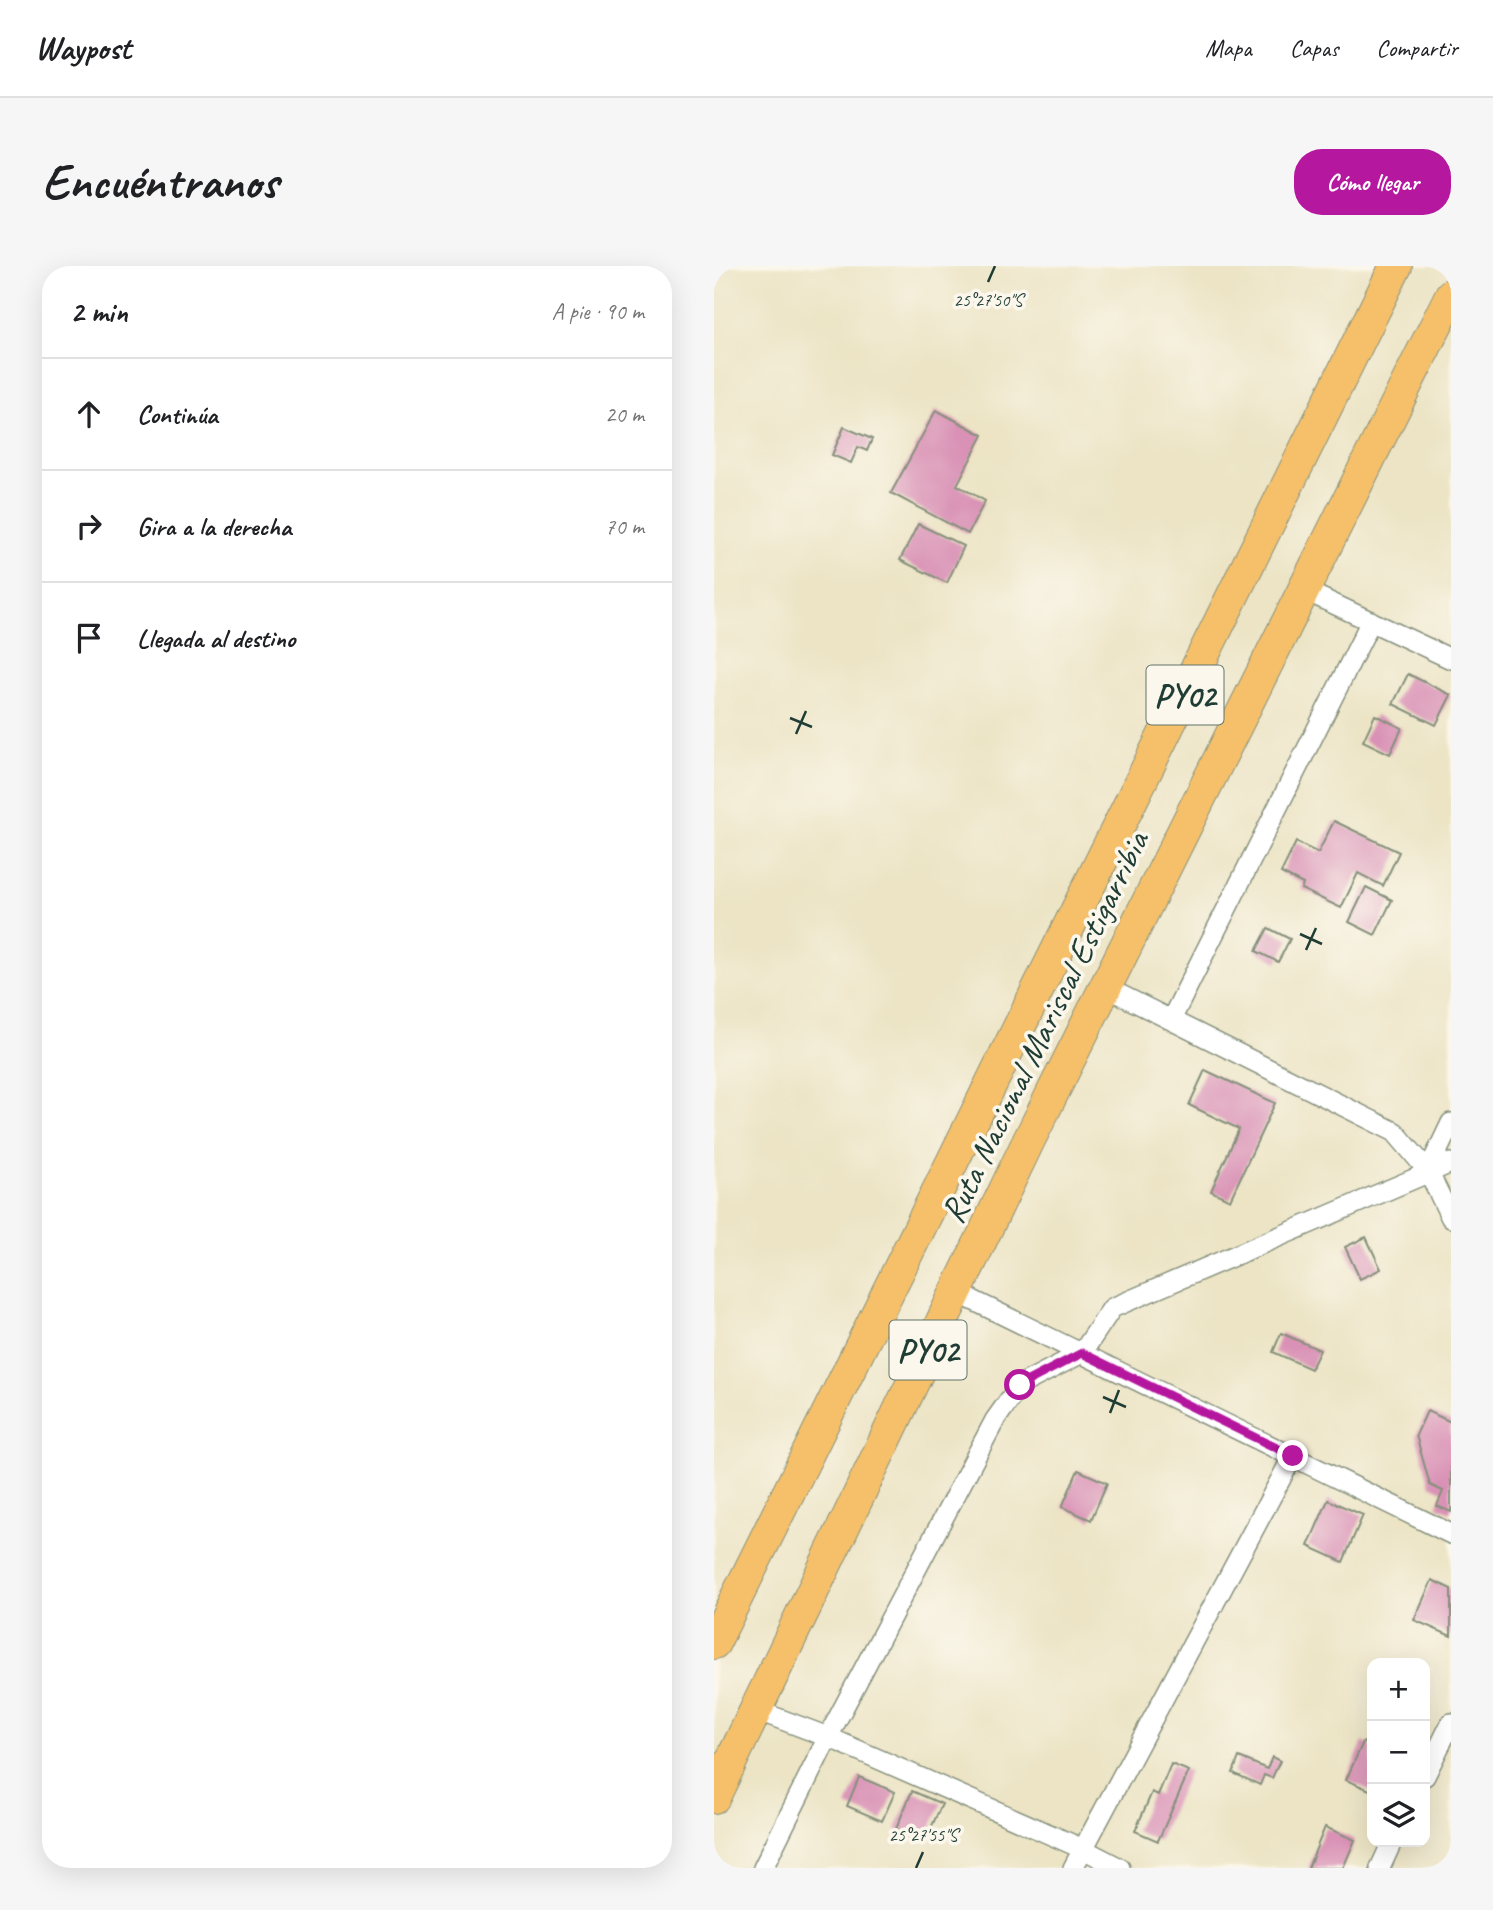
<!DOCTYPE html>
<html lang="es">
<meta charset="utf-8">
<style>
body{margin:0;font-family:Caveat,sans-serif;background:#f6f6f6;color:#202124}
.controls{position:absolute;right:21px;bottom:21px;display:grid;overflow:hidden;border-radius:14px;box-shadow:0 7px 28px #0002}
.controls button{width:63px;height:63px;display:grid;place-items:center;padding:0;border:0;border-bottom:2px solid #e0e0e0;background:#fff;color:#202124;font:35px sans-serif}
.stop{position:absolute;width:21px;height:21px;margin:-16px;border:5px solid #b5179e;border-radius:50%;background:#fff}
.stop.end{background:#b5179e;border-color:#fff;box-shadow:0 2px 7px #0008}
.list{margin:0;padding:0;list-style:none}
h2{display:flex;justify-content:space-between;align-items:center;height:91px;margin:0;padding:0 28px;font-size:30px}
h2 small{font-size:23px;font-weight:400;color:#757577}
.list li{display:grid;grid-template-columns:46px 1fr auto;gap:21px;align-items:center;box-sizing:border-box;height:112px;padding:0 28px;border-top:2px solid #e0e0e0}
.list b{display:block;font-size:26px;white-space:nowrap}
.list em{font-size:23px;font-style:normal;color:#757577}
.icon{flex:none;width:38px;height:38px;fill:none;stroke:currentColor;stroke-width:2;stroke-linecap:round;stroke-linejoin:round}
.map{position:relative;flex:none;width:737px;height:1602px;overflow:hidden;border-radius:28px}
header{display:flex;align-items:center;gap:42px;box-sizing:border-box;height:98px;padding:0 35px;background:#fff;border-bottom:2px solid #e0e0e0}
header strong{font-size:33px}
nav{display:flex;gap:38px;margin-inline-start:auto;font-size:24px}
.intro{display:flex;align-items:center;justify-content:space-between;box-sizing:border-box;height:168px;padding:0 42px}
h1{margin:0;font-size:49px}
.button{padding:18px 32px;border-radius:28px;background:#b5179e;color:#fff;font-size:24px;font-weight:700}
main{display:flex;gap:42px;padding:0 42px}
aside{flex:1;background:#fff;border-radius:28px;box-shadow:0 7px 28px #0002}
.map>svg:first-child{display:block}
.building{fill:#d991b5}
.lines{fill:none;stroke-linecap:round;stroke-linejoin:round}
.minor-casing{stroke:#86907c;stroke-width:22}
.trunk-casing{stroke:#86907c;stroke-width:34}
.minor{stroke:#fff;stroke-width:19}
.trunk{stroke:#f6c06b;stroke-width:32}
.route{stroke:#b5179e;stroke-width:9}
.ticks{fill:none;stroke:#1f3d34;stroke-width:2.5}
.labels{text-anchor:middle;stroke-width:7;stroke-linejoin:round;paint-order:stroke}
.shield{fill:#fbf7ec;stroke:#61756b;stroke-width:2}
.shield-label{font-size:33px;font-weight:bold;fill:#1f3d34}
.street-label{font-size:35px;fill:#1f3d34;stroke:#fbf7ec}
.ticks-label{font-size:18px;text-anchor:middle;fill:#1f3d34;stroke:#fbf7ec;stroke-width:7;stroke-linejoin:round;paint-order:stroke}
</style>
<header>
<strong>Waypost</strong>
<nav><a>Mapa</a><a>Capas</a><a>Compartir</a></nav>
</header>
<div class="intro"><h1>Encuéntranos</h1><a class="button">Cómo llegar</a></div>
<main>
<aside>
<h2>2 min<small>A pie · 90 m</small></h2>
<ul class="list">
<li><svg class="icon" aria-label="ahead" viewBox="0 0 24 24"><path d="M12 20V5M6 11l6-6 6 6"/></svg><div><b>Continúa</b></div><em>20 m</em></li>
<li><svg class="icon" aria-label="right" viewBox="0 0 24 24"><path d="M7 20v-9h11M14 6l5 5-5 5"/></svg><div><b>Gira a la derecha</b></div><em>70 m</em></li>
<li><svg class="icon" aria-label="arrive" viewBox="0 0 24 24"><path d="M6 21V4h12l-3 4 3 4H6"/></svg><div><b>Llegada al destino</b></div></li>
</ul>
</aside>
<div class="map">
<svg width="737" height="1602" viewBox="0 0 737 1602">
<rect width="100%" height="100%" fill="#fbf7ec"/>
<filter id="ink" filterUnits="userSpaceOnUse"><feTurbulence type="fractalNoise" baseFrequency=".0143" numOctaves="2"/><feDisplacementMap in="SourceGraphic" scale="14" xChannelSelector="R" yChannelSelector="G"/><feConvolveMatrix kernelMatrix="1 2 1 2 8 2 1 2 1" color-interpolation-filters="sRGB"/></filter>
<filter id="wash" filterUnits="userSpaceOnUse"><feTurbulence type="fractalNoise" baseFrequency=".00686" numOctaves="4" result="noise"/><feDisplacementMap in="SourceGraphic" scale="28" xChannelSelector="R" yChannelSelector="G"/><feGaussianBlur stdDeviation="1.57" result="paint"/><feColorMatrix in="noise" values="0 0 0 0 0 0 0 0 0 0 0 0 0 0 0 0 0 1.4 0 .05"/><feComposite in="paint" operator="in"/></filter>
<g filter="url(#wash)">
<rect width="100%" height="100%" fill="#ece4c5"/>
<g id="blocks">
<!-- building -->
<path class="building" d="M 222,144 L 269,169 L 243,219 L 271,235 L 254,268 L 177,227 Z
M 130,161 L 158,173 L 153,185 L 144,181 L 137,197 L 118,189 Z
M 204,258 L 250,280 L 233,317 L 186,294 Z
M 694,408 L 737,429 L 722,459 L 679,438 Z
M 661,449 L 688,462 L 676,488 L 649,475 Z
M 620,555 L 685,586 L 669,620 L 644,607 L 627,642 L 587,623 L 589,618 L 567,607 L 582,576 L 604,587 Z
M 652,621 L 678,634 L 661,669 L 635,656 Z
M 554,662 L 576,673 L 564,696 L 542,685 Z
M 491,804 L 561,837 L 516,934 L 497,925 L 525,863 L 475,839 Z
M 652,971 L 667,1003 L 646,1013 L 631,981 Z
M 567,1067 L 606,1084 L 597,1103 L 559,1086 Z
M 713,1145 L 737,1156 L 737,1246 L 723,1240 L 729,1225 L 716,1219 L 702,1169 Z
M 364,1204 L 393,1217 L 377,1254 L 348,1241 Z
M 614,1234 L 649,1249 L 629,1296 L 594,1280 Z
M 718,1314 L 737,1323 L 737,1370 L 700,1354 Z
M 649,1476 L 658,1480 L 658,1525 L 632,1514 Z
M 525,1491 L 553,1503 L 558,1491 L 566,1495 L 558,1512 L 550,1509 L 546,1519 L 519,1507 Z
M 457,1498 L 475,1505 L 444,1575 L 421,1565 L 438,1526 L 444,1529 Z
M 145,1511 L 181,1526 L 168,1555 L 133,1540 Z
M 198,1525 L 228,1538 L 211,1575 L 182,1563 Z
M 611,1561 L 641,1574 L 629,1602 L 594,1602 Z"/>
</g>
</g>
<g filter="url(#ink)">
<use href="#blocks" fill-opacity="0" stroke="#86907c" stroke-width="2"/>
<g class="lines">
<!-- minor casing -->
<g class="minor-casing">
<path id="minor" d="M 590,324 L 737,393
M 391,721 L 681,866 L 714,905 L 737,952
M 457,754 L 657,355
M 714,905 L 737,857
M 242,1026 L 737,1268
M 42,1444 L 114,1471 L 369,1583 L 406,1602
M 711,1510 L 737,1457
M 49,1602 L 114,1471 L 281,1154 L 306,1119 L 368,1087 L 398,1042 L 737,897
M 359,1602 L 579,1190
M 666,1602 L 678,1576"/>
</g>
<!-- trunk casing -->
<g class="trunk-casing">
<path id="trunk" d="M 0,1377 L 682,0
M 0,1531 L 314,876 L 737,29"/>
</g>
<!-- minor -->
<use href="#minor" class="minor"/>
<!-- trunk -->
<use href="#trunk" class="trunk"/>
</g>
</g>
<g class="lines" filter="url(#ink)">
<!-- route -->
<path class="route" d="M 306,1119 L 368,1087 L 579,1190"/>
</g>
<!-- ticks -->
<path class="ticks" d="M 274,16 L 281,0M 76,452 L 98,461M 82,468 L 92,445M 586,668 L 608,678M 592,684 L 602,662M 389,1131 L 412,1141M 396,1147 L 405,1124M 202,1602 L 209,1586"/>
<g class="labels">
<!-- shield labels -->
<g class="shield">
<rect x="432.5" y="399.5" width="77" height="59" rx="5"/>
<rect x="175.5" y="1054.5" width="77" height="59" rx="5"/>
</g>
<g class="shield-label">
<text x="471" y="441">PY02</text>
<text x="214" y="1096">PY02</text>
</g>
<!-- street labels -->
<g class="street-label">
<text transform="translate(330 761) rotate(-64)" y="12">Ruta Nacional Mariscal Estigarribia</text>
</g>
</g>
<g class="ticks-label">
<text x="274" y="40">25°27'50"S</text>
<text x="209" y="1575">25°27'55"S</text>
</g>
</svg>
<div class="controls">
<button>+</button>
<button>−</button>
<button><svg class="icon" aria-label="layers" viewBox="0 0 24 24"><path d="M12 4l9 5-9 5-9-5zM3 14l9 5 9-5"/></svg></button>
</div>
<div class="stop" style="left:306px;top:1119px"></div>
<div class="stop end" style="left:579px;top:1190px"></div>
</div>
</main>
